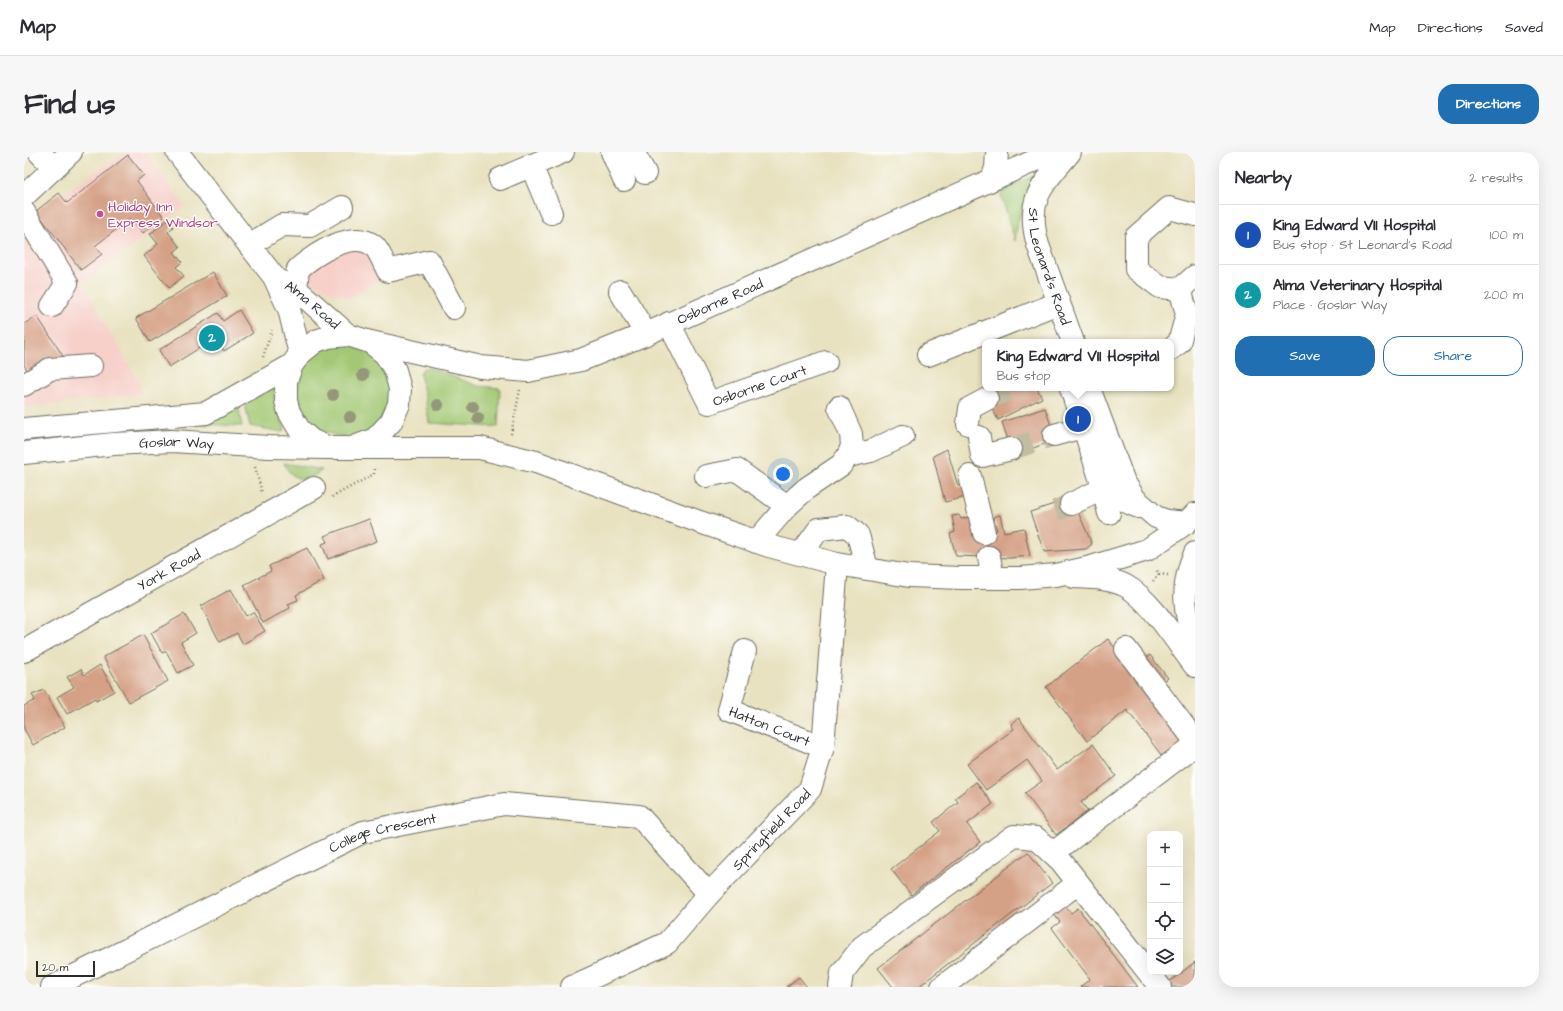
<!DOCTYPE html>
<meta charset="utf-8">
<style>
body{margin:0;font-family:"Architects Daughter",sans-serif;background:#f7f7f7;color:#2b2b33}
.controls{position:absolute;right:12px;bottom:12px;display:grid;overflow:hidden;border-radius:8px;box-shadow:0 4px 16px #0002}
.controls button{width:36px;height:36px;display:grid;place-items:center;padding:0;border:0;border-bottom:1px solid #e1e1e2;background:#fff;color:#2b2b33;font:20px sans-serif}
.scale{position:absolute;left:12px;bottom:10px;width:59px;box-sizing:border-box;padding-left:4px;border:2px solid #2b2b2b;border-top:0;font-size:11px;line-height:14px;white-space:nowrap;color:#2b2b2b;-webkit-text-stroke:3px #fdfcf7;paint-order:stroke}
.you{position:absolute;left:759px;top:322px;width:14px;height:14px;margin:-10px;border:3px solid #fff;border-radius:50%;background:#1a73e8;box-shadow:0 0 0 6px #1a73e833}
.badge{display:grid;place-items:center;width:26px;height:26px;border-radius:50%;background:#1f6fb2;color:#fff;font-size:13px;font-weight:700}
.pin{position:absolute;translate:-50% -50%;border:2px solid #fff;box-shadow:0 1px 4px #0006}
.popup{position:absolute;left:958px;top:187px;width:192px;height:52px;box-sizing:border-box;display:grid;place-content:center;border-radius:8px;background:#fff;filter:drop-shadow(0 1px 3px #0005);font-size:13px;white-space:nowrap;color:#7c7c81}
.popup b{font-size:15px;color:#2b2b33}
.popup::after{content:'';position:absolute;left:50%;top:100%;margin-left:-8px;border:8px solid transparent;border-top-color:#fff}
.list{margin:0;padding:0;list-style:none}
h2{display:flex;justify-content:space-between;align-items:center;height:52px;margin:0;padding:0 16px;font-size:17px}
h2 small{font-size:13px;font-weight:400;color:#7c7c81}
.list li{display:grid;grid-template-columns:26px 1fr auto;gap:12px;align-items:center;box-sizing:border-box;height:60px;padding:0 16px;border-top:1px solid #e1e1e2}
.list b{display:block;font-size:15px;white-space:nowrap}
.list p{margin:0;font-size:13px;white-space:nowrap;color:#7c7c81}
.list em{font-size:13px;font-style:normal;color:#7c7c81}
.actions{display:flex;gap:8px;padding:12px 16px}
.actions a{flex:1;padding:9px 0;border:1px solid #1f6fb2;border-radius:16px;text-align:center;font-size:14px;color:#1f6fb2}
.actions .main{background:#1f6fb2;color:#fff}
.icon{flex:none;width:22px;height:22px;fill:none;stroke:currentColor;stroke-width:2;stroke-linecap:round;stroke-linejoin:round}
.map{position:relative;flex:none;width:1171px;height:835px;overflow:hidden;border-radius:16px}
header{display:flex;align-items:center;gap:24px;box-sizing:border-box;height:56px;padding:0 20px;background:#fff;border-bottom:1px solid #e1e1e2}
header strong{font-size:19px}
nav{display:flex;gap:22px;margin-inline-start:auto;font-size:14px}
.intro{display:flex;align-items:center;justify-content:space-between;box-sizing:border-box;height:96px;padding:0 24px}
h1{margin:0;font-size:28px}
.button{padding:10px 18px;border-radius:16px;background:#1f6fb2;color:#fff;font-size:14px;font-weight:700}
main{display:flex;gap:24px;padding:0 24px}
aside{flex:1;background:#fff;border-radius:16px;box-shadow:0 4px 16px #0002}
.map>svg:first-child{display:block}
.built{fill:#f7d0ca}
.green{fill:#a2c873;stroke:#667a4f}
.building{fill:#d5a186}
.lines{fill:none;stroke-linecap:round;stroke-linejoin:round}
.minor-tunnel{stroke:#c2bda2;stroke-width:22;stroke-dasharray:22 11;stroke-linecap:butt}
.minor-casing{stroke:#6d6b5f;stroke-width:24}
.major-casing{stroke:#6d6b5f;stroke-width:24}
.path{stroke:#6d6b5f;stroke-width:2.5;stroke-dasharray:1 3;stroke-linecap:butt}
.minor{stroke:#fff;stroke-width:22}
.major{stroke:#fff;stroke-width:22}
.tree{fill:#94977a}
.hotel-dot{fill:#d1479c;stroke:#fdfcf7;stroke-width:1.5}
.labels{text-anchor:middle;stroke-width:3;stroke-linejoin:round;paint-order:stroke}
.hotel-label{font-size:14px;fill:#b23c85;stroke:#fdfcf7;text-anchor:start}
.street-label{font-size:14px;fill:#2b2b2b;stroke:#fdfcf7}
</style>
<header>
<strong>Map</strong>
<nav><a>Map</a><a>Directions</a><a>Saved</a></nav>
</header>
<div class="intro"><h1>Find us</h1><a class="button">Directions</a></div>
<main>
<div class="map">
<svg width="1171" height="835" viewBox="0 0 1171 835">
<rect width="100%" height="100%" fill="#fdfcf7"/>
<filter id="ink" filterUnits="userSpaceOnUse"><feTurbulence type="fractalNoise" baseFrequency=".025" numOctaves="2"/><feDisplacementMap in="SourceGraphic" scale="8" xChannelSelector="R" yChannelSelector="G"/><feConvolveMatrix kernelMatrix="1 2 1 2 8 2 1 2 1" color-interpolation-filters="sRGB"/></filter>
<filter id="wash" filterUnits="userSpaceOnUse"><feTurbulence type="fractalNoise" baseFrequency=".012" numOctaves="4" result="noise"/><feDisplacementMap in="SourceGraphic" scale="16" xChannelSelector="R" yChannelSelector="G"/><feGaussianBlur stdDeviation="0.9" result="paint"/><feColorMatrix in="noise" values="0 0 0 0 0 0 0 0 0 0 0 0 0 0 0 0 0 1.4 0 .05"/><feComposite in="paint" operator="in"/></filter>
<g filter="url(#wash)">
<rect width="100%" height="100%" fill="#e8e2c0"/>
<!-- built -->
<path class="built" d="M 101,0 L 121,0 L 161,54 L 59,132 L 113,227 L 118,242 L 0,255 L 0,63 L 15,57 Z
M 334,86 L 364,123 L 323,147 L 294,133 L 278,123 Z"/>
<!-- green -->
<path class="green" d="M 1014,22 L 994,68 L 991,89 L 976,39 Z
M 319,188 L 360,207 L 368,251 C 363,259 358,270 351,276 C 345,280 337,283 331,284 C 293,289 265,256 277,220 C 280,213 285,204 291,200 C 299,195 310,192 319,188 Z
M 399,216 L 406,216 L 454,234 L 476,236 L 474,275 L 405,271 L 401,244 L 396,222 Z
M 250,235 L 251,251 L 261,276 L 258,280 L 226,274 L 220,249 Z
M 214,253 L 218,274 L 137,270 Z
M 260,311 L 298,318 C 284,330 268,331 260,311 Z"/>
<g id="blocks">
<!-- building -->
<path class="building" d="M 104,3 L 120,23 L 113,29 L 140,65 L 119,81 L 107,66 L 71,94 L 78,102 L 57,118 L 12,59 L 35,41 L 43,51 Z
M 143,68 L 149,75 L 144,80 L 156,95 L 150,100 L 158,110 L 152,115 L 160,124 L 145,136 L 120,104 L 134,92 L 126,82 Z
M 189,120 L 203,144 L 126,190 L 112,166 Z
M 215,158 L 229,181 L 200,199 L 195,191 L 188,195 L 185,190 L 145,215 L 135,198 L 194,161 L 199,169 Z
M 13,164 L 39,204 L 7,224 L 0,213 L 0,172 Z
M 969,236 L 1013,236 L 1018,246 L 974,268 L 960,240 Z
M 1021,256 L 1032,288 L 989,303 L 978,270 Z
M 923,297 L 934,334 L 942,333 L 946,344 L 921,350 L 909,304 Z
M 1045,347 L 1054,360 L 1068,392 L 1062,397 L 1020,400 L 1006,360 Z
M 935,363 L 937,367 L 950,364 L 952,383 L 973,378 L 969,365 L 976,363 L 980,380 L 1000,376 L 1006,404 L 986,406 L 932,404 L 926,382 L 931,380 L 928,364 Z
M 345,367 L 353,389 L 304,407 L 298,392 L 303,390 L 300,384 Z
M 283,396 L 300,428 L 272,443 L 274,448 L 264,452 L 266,456 L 239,471 L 220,433 L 247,419 L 245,414 Z
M 207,437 L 222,464 L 229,460 L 241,479 L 219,492 L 213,481 L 196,490 L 177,454 Z
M 160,462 L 172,481 L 157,490 L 169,513 L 154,521 L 142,499 L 138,501 L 127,481 Z
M 119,483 L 144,529 L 105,550 L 79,505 Z
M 1084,487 L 1164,590 L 1141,608 L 1103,558 L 1063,589 L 1022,535 Z
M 1126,503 L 1144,526 L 1136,533 L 1118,509 Z
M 76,513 L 90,539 L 72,549 L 71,546 L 43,562 L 33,545 L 50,535 L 43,525 L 57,517 L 60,523 Z
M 20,538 L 41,575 L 9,593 L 0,577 L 0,554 L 11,548 L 8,543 Z
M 995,566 L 1033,618 L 1069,592 L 1092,624 L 1057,650 L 1064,659 L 1032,683 L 1001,641 L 1018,629 L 1003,608 L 962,638 L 943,612 L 990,577 L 987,572 Z
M 952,630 L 969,652 L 943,672 L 956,690 L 887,743 L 867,717 L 916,679 L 909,670 L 934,650 L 931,646 Z
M 1004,700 L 1028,731 L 894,835 L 869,835 L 854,816 Z
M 1040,753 L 1047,761 L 1054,756 L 1114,835 L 1056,835 L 1066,827 L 1028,776 L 1036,770 L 1029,761 Z
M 1171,810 L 1171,835 L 1147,835 L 1144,831 Z
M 775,825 L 783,835 L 762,835 Z"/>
</g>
</g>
<g filter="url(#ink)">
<use href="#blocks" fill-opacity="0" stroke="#6d6b5f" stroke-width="1"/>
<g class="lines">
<!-- minor-tunnel -->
<path class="minor-tunnel" d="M 963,247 L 988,236
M 987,297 L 1030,283
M 1032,359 L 1047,352"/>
<!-- minor casing -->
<g class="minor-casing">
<g id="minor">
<path d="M 15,0 L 30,16"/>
<path d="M 153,0 L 250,125 L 265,157 L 276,202"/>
<path d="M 588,0 L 600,28"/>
<path d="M 609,0 L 621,21"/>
<path id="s1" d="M 1046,0 C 1018,34 1001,47 1014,93 L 1049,190"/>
<path d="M 507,13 L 527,61"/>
<path d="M 476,27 L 539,0"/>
<path d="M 968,27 L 972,16 L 973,0"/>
<path d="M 0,44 L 47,0"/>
<path d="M 0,60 L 43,131 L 28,154"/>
<path d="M 1171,63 L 1145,56 L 1112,85 L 1112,117 L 1136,135 L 1156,137 L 1171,124"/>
<path d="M 225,93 L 258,73 L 286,74 L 318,55"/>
<path id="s2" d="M 258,130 L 272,137 L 324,183"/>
<path d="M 272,137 L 274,117 C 290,103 329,76 350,94 C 356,100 360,112 364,119 L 405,109 L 430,156"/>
<path d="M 596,139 L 622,182"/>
<path id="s3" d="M 645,171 L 685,251 L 802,210"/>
<path d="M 1147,197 L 1155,191 L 1163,162 L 1156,137"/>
<path d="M 904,203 L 1034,151"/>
<path d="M 0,233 L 26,217 L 67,214"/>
<path d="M 1047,236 L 1077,329 C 1088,341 1099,350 1115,355"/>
<path d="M 1065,236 L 1100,330 L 1111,347 L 1132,365 L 1143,369 L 1162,371"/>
<path d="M 944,272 L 946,256 L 963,247"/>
<path d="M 1030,283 L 1059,275"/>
<path d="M 955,285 L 958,304 L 987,297"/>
<path d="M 824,304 L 847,299 L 879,284"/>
<path d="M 682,324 L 713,318 L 763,354"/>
<path d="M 946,324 L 960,381"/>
<path d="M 1077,329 L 1085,361"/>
<path d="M 1047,352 L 1079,337"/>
<path d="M 732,390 L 763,354 L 783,336 L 817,313 L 824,304 L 828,294 L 827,282 L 815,255"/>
<path d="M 777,402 L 795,377 L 823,374 L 834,383 L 843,416"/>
<path d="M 965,405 L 969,426"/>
<path d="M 1102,497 L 1171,589"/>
<path id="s4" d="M 0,499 L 290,336"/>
<path id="s5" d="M 721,499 L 705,558 L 799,595"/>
<path d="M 1029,701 L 1171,593"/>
<path id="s6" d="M 28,835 L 339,680 L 480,652 L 615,664 L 685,742"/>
<path id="s7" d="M 548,835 L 643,791 L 685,742 L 786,637 L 799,595 L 813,412"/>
<path d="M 816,835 L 818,821 L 838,795 L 990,684 L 1012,686 L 1037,709 L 1136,835"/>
<path d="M 918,835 L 1054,731"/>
</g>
</g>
<!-- major casing -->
<g class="major-casing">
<g id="major">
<path id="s8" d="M 347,190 L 457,215 L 504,219 L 557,208 L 622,182 L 1030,0"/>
<path d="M 0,277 L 182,261 L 268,213"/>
<path d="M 328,296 L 351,287 L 367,270 L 375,252 L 376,237 L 371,218 L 361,202 L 346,190 L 324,183 L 304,185 L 292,189 L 276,202 L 268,213 L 262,229 L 262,249 L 265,260 L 275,277 L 287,288 L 305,296 L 456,296 L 512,310 L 670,368 L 745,394 L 813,412 L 885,424 L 937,426 L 997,426 L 1032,423 L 1067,415 L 1123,398 L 1162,371 L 1171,362"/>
<path id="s9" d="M 0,301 L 90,292 L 148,289 L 245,295 L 302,296"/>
<path d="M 1171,401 C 1156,434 1160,460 1171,494"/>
<path d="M 1050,425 C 1067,426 1087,426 1102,434 C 1126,447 1154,492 1171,514"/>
</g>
</g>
<!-- path -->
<path class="path" d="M 239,205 L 248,178
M 487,282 L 496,238
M 231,315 L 238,341
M 308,345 L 350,322 L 350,317
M 1135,422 L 1144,423
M 1129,429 L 1135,422 L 1132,417"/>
<!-- minor -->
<use href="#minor" class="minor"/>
<!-- major -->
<use href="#major" class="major"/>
</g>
<!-- trees -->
<g class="tree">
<circle cx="339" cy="223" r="6"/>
<circle cx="309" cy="243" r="6"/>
<circle cx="414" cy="253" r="6"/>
<circle cx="449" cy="255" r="6"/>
<circle cx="326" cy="265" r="6"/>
<circle cx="454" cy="266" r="6"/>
</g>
</g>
<!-- markers -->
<circle class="hotel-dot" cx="76" cy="62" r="4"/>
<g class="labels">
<!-- hotel labels -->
<g class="hotel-label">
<text x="84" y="59">Holiday Inn<tspan x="84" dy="16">Express Windsor</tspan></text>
</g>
<!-- street labels -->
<g class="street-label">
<text dy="5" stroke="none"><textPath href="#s1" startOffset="128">St Leonard's Road</textPath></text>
<text dy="5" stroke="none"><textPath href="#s8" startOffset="365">Osborne Road</textPath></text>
<text dy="5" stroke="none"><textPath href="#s2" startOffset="38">Alma Road</textPath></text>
<text dy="5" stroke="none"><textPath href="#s3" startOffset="143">Osborne Court</textPath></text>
<text dy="5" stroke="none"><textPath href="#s9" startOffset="153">Goslar Way</textPath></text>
<text dy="5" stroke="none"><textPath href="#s4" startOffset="166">York Road</textPath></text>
<text dy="5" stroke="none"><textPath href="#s5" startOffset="105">Hatton Court</textPath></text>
<text dy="5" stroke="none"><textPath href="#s7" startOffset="259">Springfield Road</textPath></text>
<text dy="5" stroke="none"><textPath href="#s6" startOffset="366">College Crescent</textPath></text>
</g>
</g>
</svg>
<div class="controls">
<button>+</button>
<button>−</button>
<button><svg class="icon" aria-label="locate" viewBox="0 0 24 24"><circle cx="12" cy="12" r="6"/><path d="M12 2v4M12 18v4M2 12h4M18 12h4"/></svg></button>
<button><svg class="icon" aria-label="layers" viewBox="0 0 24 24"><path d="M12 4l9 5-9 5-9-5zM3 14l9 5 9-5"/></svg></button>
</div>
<div class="scale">20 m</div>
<div class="you"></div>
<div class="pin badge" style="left:1054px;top:267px;background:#1a4fb4">1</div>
<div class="popup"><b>King Edward VII Hospital</b>Bus stop</div>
<div class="pin badge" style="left:188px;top:186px;background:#0f9aa8">2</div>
</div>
<aside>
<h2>Nearby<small>2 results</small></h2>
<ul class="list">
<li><span class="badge" style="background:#1a4fb4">1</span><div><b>King Edward VII Hospital</b><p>Bus stop · St Leonard's Road</p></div><em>100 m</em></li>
<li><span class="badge" style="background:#0f9aa8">2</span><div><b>Alma Veterinary Hospital</b><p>Place · Goslar Way</p></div><em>200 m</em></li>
</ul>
<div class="actions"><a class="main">Save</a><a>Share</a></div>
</aside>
</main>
